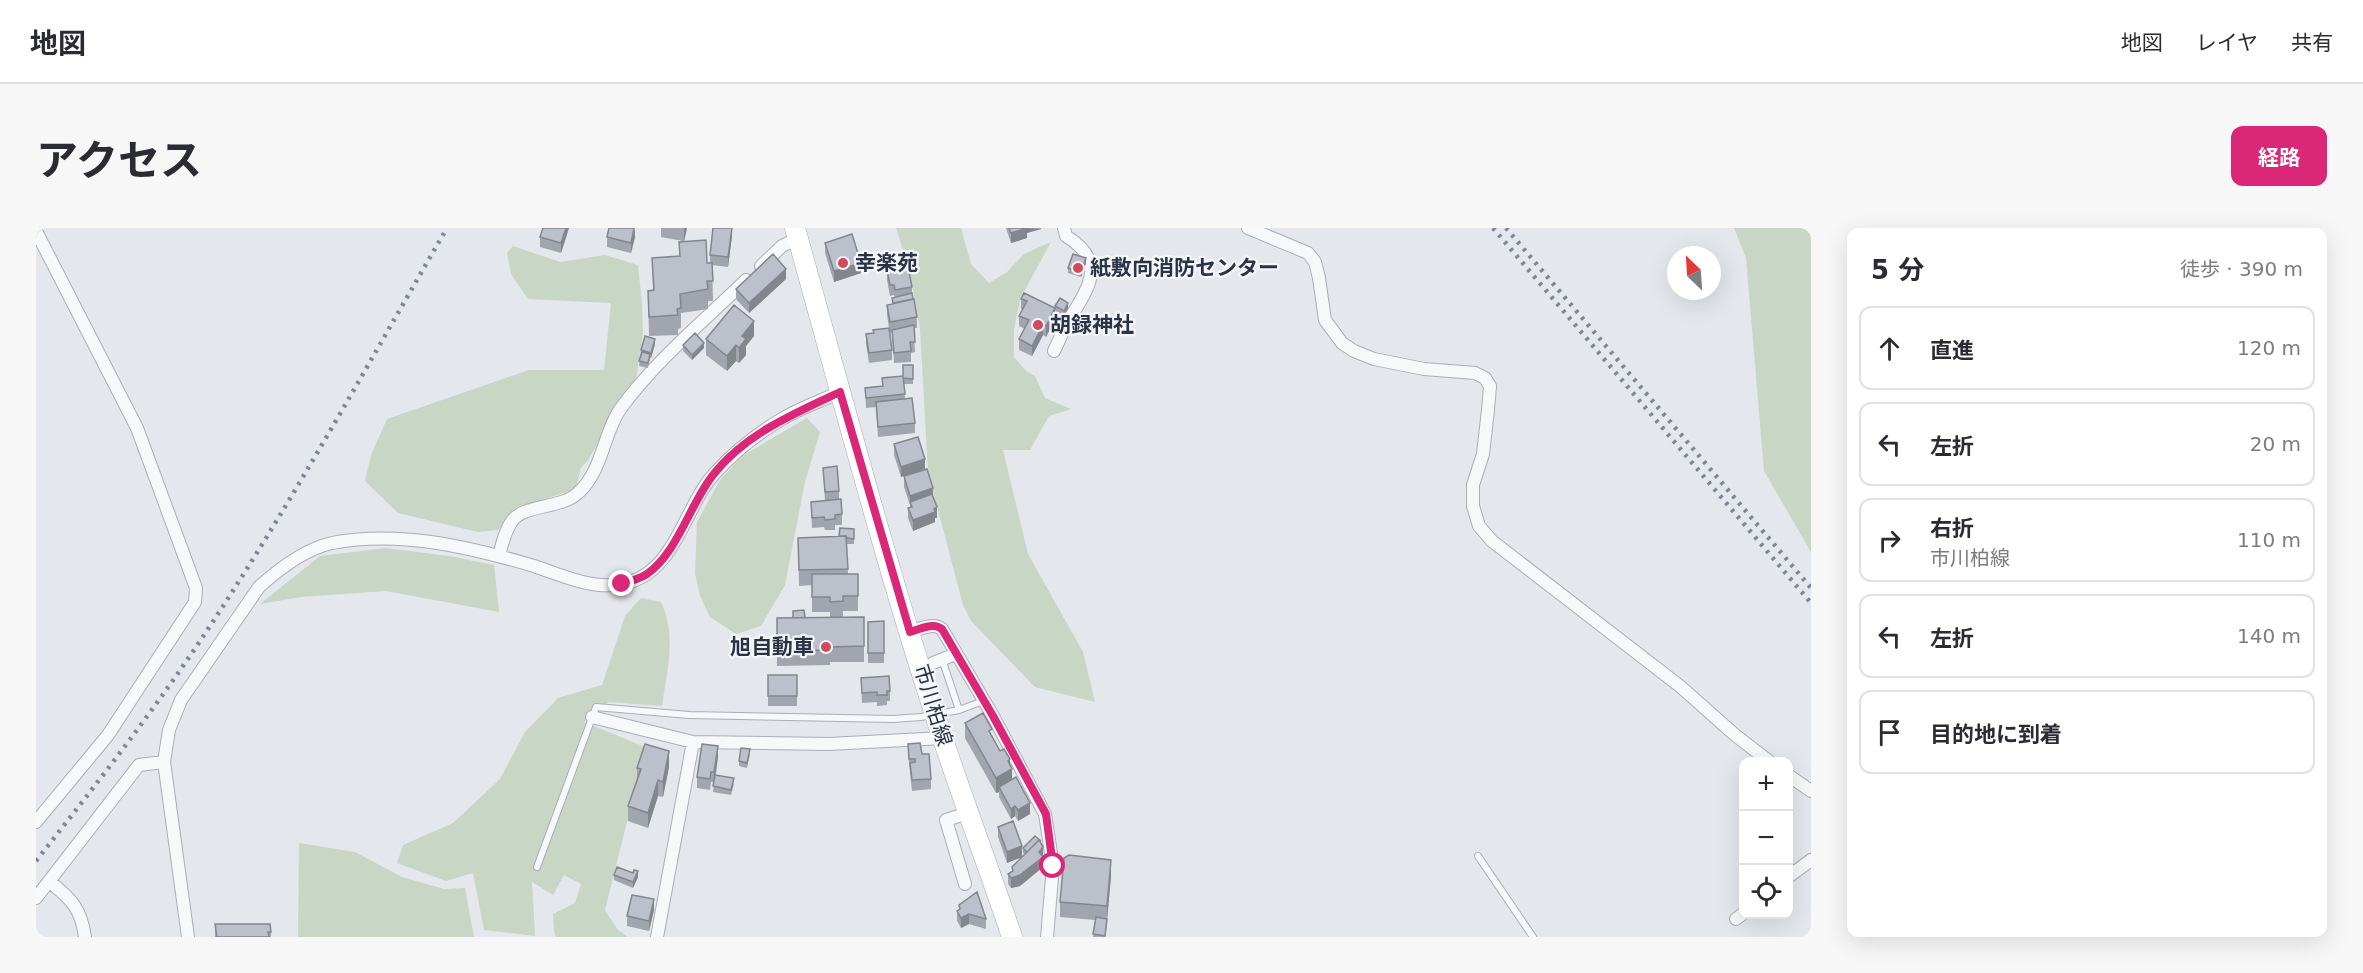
<!DOCTYPE html>
<html lang="ja">
<meta charset="utf-8">
<style>
body{margin:0;font-family:"DejaVu Sans","Noto Sans JP",sans-serif;background:#f7f7f7;color:#2b2b33}
.controls{position:absolute;right:18px;bottom:18px;display:grid;overflow:hidden;border-radius:12px;box-shadow:0 6px 24px #0002}
.controls button{width:54px;height:54px;display:grid;place-items:center;padding:0;border:0;border-bottom:2px solid #e1e1e2;background:#fff;color:#2b2b33;font:30px sans-serif}
.compass{position:absolute;left:1631px;top:18px;width:54px;height:54px;border-radius:50%;background:#fff;box-shadow:0 6px 24px #0002;rotate:335deg}
.stop{position:absolute;width:18px;height:18px;margin:-14px;border:4px solid #db2777;border-radius:50%;background:#fff}
.stop.end{background:#db2777;border-color:#fff;box-shadow:0 2px 6px #0008}
.list{margin:0;padding:0;list-style:none}
h2{display:flex;justify-content:space-between;align-items:center;height:78px;margin:0;padding:0 24px;font-size:26px}
h2 small{font-size:20px;font-weight:400;color:#7c7c81}
.list li{display:grid;grid-template-columns:39px 1fr auto;gap:18px;align-items:center;box-sizing:border-box;height:84px;margin:0 12px 12px;padding:0 12px;border:2px solid #e1e1e2;border-radius:12px}
.list b{display:block;font-size:22px;white-space:nowrap}
.list p{margin:0;font-size:20px;white-space:nowrap;color:#7c7c81}
.list em{font-size:20px;font-style:normal;color:#7c7c81}
.icon{flex:none;width:33px;height:33px;fill:none;stroke:currentColor;stroke-width:2;stroke-linecap:round;stroke-linejoin:round}
.map{position:relative;flex:none;width:1775px;height:709px;overflow:hidden;border-radius:12px}
header{display:flex;align-items:center;gap:36px;box-sizing:border-box;height:84px;padding:0 30px;background:#fff;border-bottom:2px solid #e1e1e2}
header strong{font-size:28px}
nav{display:flex;gap:33px;margin-inline-start:auto;font-size:21px}
.intro{display:flex;align-items:center;justify-content:space-between;box-sizing:border-box;height:144px;padding:0 36px}
h1{margin:0;font-size:42px}
.button{padding:15px 27px;border-radius:12px;background:#db2777;color:#fff;font-size:21px;font-weight:700}
main{display:flex;gap:36px;padding:0 36px}
aside{flex:1;background:#fff;border-radius:12px;box-shadow:0 6px 24px #0002}
.map>svg:first-child{display:block}
.green{fill:#c9d6c5}
.lines{fill:none;stroke-linecap:round;stroke-linejoin:round}
.lane-casing{stroke:#a9aeb7;stroke-width:8}
.street-casing{stroke:#a9aeb7;stroke-width:14}
.primary-casing{stroke:#a3abb8;stroke-width:21}
.lane{stroke:#f7f8fa;stroke-width:6}
.street{stroke:#f7f8fa;stroke-width:12}
.primary{stroke:#fff;stroke-width:20}
.rail{stroke:#7d8696;stroke-width:4.5;stroke-dasharray:3 6;stroke-linecap:butt}
.wall{fill:#a1a5ae}
.shaded-wall{fill:#83868d}
.building{fill:#bbc0ca;stroke:#83868d;stroke-width:1.5}
.route{stroke:#db2777;stroke-width:8}
.poi-dot{fill:#d1495b;stroke:#f4f6f9;stroke-width:2}
.labels{text-anchor:middle;stroke-width:4.5;stroke-linejoin:round;paint-order:stroke}
.poi-label{font-size:21px;font-weight:bold;fill:#2b3445;stroke:#f4f6f9;text-anchor:start}
.street-label{font-size:21px;fill:#2b3445;stroke:#f4f6f9}
</style>
<header>
<strong>地図</strong>
<nav><a>地図</a><a>レイヤ</a><a>共有</a></nav>
</header>
<div class="intro"><h1>アクセス</h1><a class="button">経路</a></div>
<main>
<div class="map">
<svg width="1775" height="709" viewBox="0 0 1775 709">
<rect width="100%" height="100%" fill="#e4e7ec"/>
<!-- green -->
<path class="green" d="M 860,0 L 925,0 L 935,36 L 953,55 L 971,44 L 988,26 L 1015,14 L 984,71 L 978,102 L 978,129 L 990,143 L 999,148 L 1009,170 L 1035,181 L 1013,188 L 994,222 L 967,222 L 992,326 L 1047,424 L 1059,474 L 999,459 L 935,393 L 927,377 L 892,244 L 884,101 L 874,44 Z
M 1698,0 L 1775,0 L 1775,324 L 1728,243 L 1710,30 Z
M 477,18 L 524,34 L 569,27 L 602,37 L 606,76 L 607,105 L 600,151 L 552,232 L 545,240 L 540,261 L 480,280 L 462,302 L 442,304 L 362,285 L 329,253 L 335,227 L 351,191 L 493,142 L 568,142 L 575,75 L 492,71 L 475,46 L 471,25 Z
M 771,190 L 784,204 L 769,254 L 749,357 L 725,398 L 700,406 L 674,389 L 664,368 L 659,345 L 661,294 L 684,252 L 706,228 Z
M 350,320 L 413,328 L 458,337 L 463,384 L 350,363 L 265,369 L 224,376 L 284,328 Z
M 605,370 L 625,374 C 641,408 631,443 626,478 L 573,474 L 548,494 L 614,521 L 602,550 L 569,682 L 582,702 L 592,709 L 520,709 L 518,703 L 517,686 L 539,675 L 545,656 L 528,647 L 517,667 L 496,654 L 499,708 L 448,702 L 437,645 L 410,653 L 361,635 L 367,617 L 417,595 L 464,551 L 489,504 L 522,470 L 566,457 L 589,388 Z
M 263,615 L 319,624 L 366,649 L 408,661 L 429,660 L 438,709 L 262,709 Z"/>
<g class="lines">
<!-- lane casing -->
<g class="lane-casing">
<path id="lane" d="M 906,431 L 923,482 L 947,473
M 1442,628 L 1497,709
M 501,639 L 560,479 L 653,487 L 857,491 L 885,489 L 923,482"/>
</g>
<!-- street casing -->
<g class="street-casing">
<path id="street" d="M 1212,0 L 1272,25 L 1279,34 L 1283,50 L 1289,92 L 1306,115 L 1318,123 L 1338,131 L 1388,141 L 1439,145 L 1449,150 L 1454,158 L 1452,182 L 1447,226 L 1437,257 L 1437,278 L 1443,298 L 1456,313 L 1645,459 L 1699,507 L 1734,534
M 0,3 L 101,200 L 160,360 L 159,374 L 72,507 L 0,594
M 725,38 L 746,18 L 762,10
M 1018,123 C 1023,113 1027,102 1033,92 C 1053,59 1072,34 1030,8 L 1028,0
M 463,328 C 466,316 469,303 476,293 C 488,276 525,281 542,265 C 567,243 567,205 585,180 C 620,132 668,93 710,52
M 874,404 C 884,401 897,394 906,401 L 957,488 L 1009,586 L 1017,638 L 1011,709
M 897,435 L 920,426
M 556,489 L 657,514 L 793,516 L 907,510
M 1752,547 L 1775,563
M 1752,649 L 1775,632
M 13,653 C 35,671 45,680 49,709
M 929,656 L 910,592 L 932,585
M 0,670 L 103,537 L 128,534
M 1700,691 L 1708,685
M 152,709 L 128,534 L 133,502 L 145,472 L 223,359 C 244,340 269,321 296,315 C 363,302 434,319 498,338 C 525,347 557,362 586,356 C 640,346 647,280 679,245 C 698,224 722,205 746,191 C 764,180 785,173 804,164
M 621,709 L 657,514"/>
</g>
<!-- primary casing -->
<g class="primary-casing">
<path id="primary" d="M 759,0 C 807,171 851,343 907,511 C 929,578 954,643 976,709"/>
</g>
<!-- lane -->
<use href="#lane" class="lane"/>
<!-- street -->
<use href="#street" class="street"/>
<!-- primary -->
<use href="#primary" class="primary"/>
<!-- rail -->
<path class="rail" d="M 1457,0 L 1775,375
M 1470,0 L 1775,360
M 0,633 C 55,563 110,493 160,419 C 251,284 329,141 411,0"/>
</g>
<!-- wall -->
<path class="wall" d="M 533,0 L 525,25 L 504,19 L 504,9 Z
M 625,0 L 651,0 L 648,13 L 671,35 L 674,35 L 674,27 L 696,8 L 692,39 L 676,37 L 677,73 L 672,73 L 672,81 L 645,85 L 645,100 L 642,101 L 642,107 L 613,108 L 612,63 L 617,62 L 616,30 L 643,28 L 643,14 L 647,13 L 625,9 Z
M 970,0 L 1005,0 L 1005,1 L 991,5 L 991,10 L 975,15 Z
M 571,9 L 599,9 L 595,25 L 571,19 Z
M 789,15 L 825,45 L 798,54 L 789,25 Z
M 1050,35 L 1045,49 L 1032,45 L 1032,40 Z
M 851,42 L 876,59 L 876,66 L 881,89 L 881,100 L 878,100 L 879,124 L 875,125 L 875,134 L 858,135 L 856,104 L 854,105 L 856,122 L 856,132 L 833,135 L 830,116 L 830,106 L 837,105 L 837,102 L 853,100 L 851,87 L 851,77 L 856,75 L 856,70 L 859,69 L 858,67 L 854,68 L 851,52 Z
M 750,51 L 713,85 L 700,71 L 700,61 Z
M 988,65 L 1019,91 L 1010,109 L 1007,107 L 996,128 L 983,122 L 983,111 L 989,101 L 983,98 L 983,88 L 987,82 L 985,81 L 985,71 Z
M 1019,78 L 1032,80 L 1028,88 L 1019,83 Z
M 718,108 L 710,118 L 710,127 L 703,135 L 700,133 L 691,143 L 670,127 L 670,111 Z
M 619,116 L 615,130 L 614,130 L 612,140 L 603,138 L 605,122 Z
M 647,117 L 668,120 L 656,132 L 647,123 Z
M 877,137 L 877,156 L 868,156 L 869,171 L 879,195 L 879,205 L 842,209 L 840,179 L 830,180 L 829,160 L 846,159 L 846,150 L 867,148 Z
M 858,216 L 889,241 L 865,249 L 858,227 Z
M 787,240 L 803,263 L 803,271 L 806,286 L 806,297 L 799,297 L 799,302 L 789,302 L 788,299 L 776,300 L 775,274 L 789,273 Z
M 868,248 L 897,269 L 901,290 L 899,290 L 899,294 L 877,303 L 872,290 L 872,280 L 874,279 L 874,277 L 868,259 Z
M 818,301 L 818,316 L 811,316 L 812,346 L 822,346 L 822,383 L 807,383 L 807,389 L 794,389 L 794,384 L 776,384 L 776,357 L 763,358 L 762,310 L 803,308 Z
M 828,389 L 828,434 L 794,434 L 794,437 L 741,438 L 741,390 Z
M 848,393 L 848,435 L 832,435 L 832,394 Z
M 732,447 L 761,447 L 761,478 L 732,478 Z
M 825,450 L 854,463 L 854,473 L 851,473 L 851,477 L 841,478 L 841,474 L 826,475 Z
M 929,495 L 964,523 L 974,537 L 976,551 L 994,586 L 982,593 L 979,588 L 975,591 L 963,569 L 963,564 L 960,565 L 929,510 Z
M 872,516 L 886,526 L 895,551 L 895,561 L 876,563 L 872,526 Z
M 714,526 L 711,540 L 703,538 L 703,533 Z
M 682,529 L 680,547 L 698,556 L 695,567 L 677,564 L 678,554 L 675,554 L 674,562 L 661,560 L 661,549 Z
M 633,539 L 627,569 L 622,568 L 612,600 L 592,593 L 592,578 L 601,552 L 601,540 Z
M 962,599 L 986,629 L 988,626 L 987,625 L 987,620 L 1007,629 L 1007,639 L 984,658 L 975,660 L 972,656 L 972,646 L 976,644 L 976,639 L 986,629 L 971,635 L 962,609 Z
M 597,645 L 602,649 L 597,660 L 578,652 L 578,647 Z
M 1075,648 L 1071,691 L 1071,696 L 1069,709 L 1057,709 L 1059,692 L 1024,689 L 1024,674 Z
M 923,677 L 950,691 L 950,701 L 933,696 L 925,700 L 921,693 L 921,683 L 923,682 Z
M 618,682 L 613,703 L 591,698 L 591,688 Z
M 179,696 L 235,704 L 235,709 L 179,709 Z"/>
<!-- shaded-wall -->
<path class="shaded-wall" d="M 530,0 L 533,0 L 525,25 L 525,15 Z
M 599,0 L 599,9 L 595,25 L 595,15 Z
M 648,0 L 651,0 L 648,14 Z
M 696,0 L 696,8 L 692,39 L 692,29 Z
M 989,0 L 1005,1 L 991,5 L 991,10 L 975,15 L 975,5 Z
M 1050,30 L 1050,35 L 1045,49 L 1045,44 Z
M 825,35 L 825,45 L 798,54 L 798,43 Z
M 750,41 L 750,51 L 713,85 L 713,75 Z
M 1032,75 L 1032,80 L 1028,88 L 1028,83 Z
M 1019,80 L 1019,91 L 1010,109 L 1010,98 Z
M 718,93 L 718,108 L 710,118 L 710,127 L 703,135 L 703,120 L 706,108 Z
M 1007,97 L 1007,107 L 996,128 L 996,118 Z
M 619,111 L 619,116 L 615,130 L 615,125 Z
M 668,115 L 668,120 L 656,132 L 656,127 Z
M 700,117 L 700,133 L 691,143 L 691,128 Z
M 889,231 L 889,241 L 865,249 L 865,239 Z
M 897,260 L 897,271 L 874,275 L 874,268 Z
M 901,279 L 901,290 L 899,290 L 899,294 L 877,303 L 877,292 Z
M 682,518 L 682,529 L 678,554 L 678,544 Z
M 633,523 L 633,539 L 627,569 L 627,554 Z
M 974,531 L 974,542 L 976,541 L 976,556 L 963,559 L 963,564 L 960,565 L 960,550 L 972,533 Z
M 622,552 L 622,568 L 612,600 L 612,585 Z
M 994,575 L 994,586 L 982,593 L 982,582 Z
M 979,578 L 979,588 L 975,591 L 975,581 Z
M 986,618 L 986,629 L 971,635 L 971,624 Z
M 1007,619 L 1007,639 L 984,658 L 975,660 L 975,650 Z
M 1075,632 L 1075,648 L 1071,693 L 1071,678 Z
M 602,643 L 602,649 L 597,660 L 597,654 Z
M 618,671 L 618,682 L 613,703 L 613,693 Z
M 933,686 L 933,696 L 925,700 L 925,690 Z"/>
<!-- building -->
<path class="building" d="M 507,0 L 530,0 L 525,15 L 504,9 Z
M 573,0 L 598,0 L 595,15 L 571,9 Z
M 677,0 L 696,0 L 692,29 L 674,27 Z
M 973,0 L 991,0 L 975,5 Z
M 816,6 L 825,35 L 798,43 L 789,15 Z
M 670,12 L 671,35 L 676,35 L 677,53 L 671,53 L 672,61 L 644,66 L 645,80 L 641,81 L 642,87 L 613,89 L 612,63 L 618,62 L 616,30 L 644,28 L 643,14 Z
M 737,26 L 750,41 L 713,75 L 700,61 Z
M 1037,26 L 1050,30 L 1045,44 L 1032,40 Z
M 872,38 L 876,59 L 859,62 L 858,57 L 854,57 L 851,42 Z
M 876,65 L 877,71 L 857,75 L 856,70 Z
M 988,65 L 1019,80 L 1010,98 L 1007,97 L 996,118 L 983,111 L 993,92 L 983,88 L 991,73 L 985,71 Z
M 1024,70 L 1032,75 L 1028,83 L 1019,78 Z
M 878,71 L 881,89 L 854,94 L 851,77 Z
M 698,77 L 718,93 L 706,108 L 710,111 L 703,120 L 700,117 L 691,128 L 670,111 Z
M 878,97 L 879,114 L 874,114 L 875,123 L 858,125 L 856,102 Z
M 853,100 L 856,122 L 833,125 L 830,106 L 838,105 L 837,102 Z
M 659,105 L 668,115 L 656,127 L 647,117 Z
M 609,108 L 619,111 L 615,125 L 605,122 Z
M 606,124 L 614,126 L 612,135 L 603,133 Z
M 867,137 L 877,137 L 877,151 L 867,150 Z
M 867,148 L 869,166 L 830,170 L 829,160 L 847,158 L 846,150 Z
M 876,170 L 879,195 L 842,199 L 840,174 Z
M 882,209 L 889,231 L 865,239 L 858,216 Z
M 801,238 L 803,263 L 789,264 L 787,240 Z
M 891,241 L 897,260 L 874,268 L 868,248 Z
M 896,266 L 901,279 L 898,281 L 899,284 L 877,292 L 872,280 L 876,279 L 874,274 Z
M 805,271 L 806,286 L 799,287 L 799,291 L 789,292 L 788,289 L 776,290 L 775,274 Z
M 804,300 L 818,301 L 818,311 L 811,310 L 810,308 L 803,308 Z
M 810,308 L 812,341 L 763,342 L 762,310 Z
M 776,346 L 822,346 L 822,368 L 807,368 L 807,373 L 794,374 L 794,369 L 776,369 Z
M 768,382 L 769,390 L 757,390 L 757,383 Z
M 828,389 L 828,418 L 794,419 L 794,422 L 741,423 L 741,390 Z
M 848,393 L 848,425 L 832,425 L 832,394 Z
M 732,447 L 761,447 L 761,468 L 732,468 Z
M 853,448 L 854,463 L 851,463 L 851,467 L 841,467 L 841,464 L 826,465 L 825,450 Z
M 947,485 L 956,501 L 953,503 L 964,523 L 968,521 L 974,531 L 972,533 L 976,541 L 960,550 L 929,495 Z
M 884,515 L 886,526 L 893,526 L 895,551 L 876,552 L 874,535 L 879,534 L 879,531 L 873,531 L 872,516 Z
M 609,516 L 633,523 L 627,554 L 622,552 L 612,585 L 592,578 L 605,541 L 601,540 Z
M 666,516 L 682,518 L 678,544 L 675,544 L 674,551 L 661,549 Z
M 705,520 L 714,521 L 711,535 L 703,533 Z
M 679,547 L 698,550 L 695,562 L 677,558 Z
M 980,549 L 994,575 L 982,582 L 979,578 L 975,581 L 963,559 Z
M 977,593 L 986,618 L 971,624 L 962,599 Z
M 999,608 L 1005,613 L 1003,612 L 991,624 L 987,620 Z
M 1003,612 L 1007,619 L 1003,624 L 1007,629 L 984,647 L 975,650 L 972,646 L 977,643 L 976,639 Z
M 1033,627 L 1075,632 L 1071,678 L 1024,674 L 1028,630 Z
M 581,639 L 597,645 L 598,642 L 602,643 L 597,654 L 578,647 Z
M 941,664 L 950,691 L 933,686 L 925,690 L 921,683 L 924,681 L 923,677 Z
M 596,667 L 618,671 L 613,693 L 591,688 Z
M 1060,689 L 1071,691 L 1069,708 L 1057,706 Z
M 179,696 L 234,696 L 235,704 L 232,704 L 233,709 L 181,709 Z"/>
<g class="lines">
<!-- route -->
<path class="route" d="M 586,356 C 594,353 604,351 611,346 C 642,324 654,276 677,247 C 709,206 759,185 804,164 L 874,404 C 884,401 897,394 906,401 L 957,488 L 1010,586 L 1017,638"/>
</g>
<!-- markers -->
<g class="poi-dot">
<circle cx="807" cy="35" r="6"/>
<circle cx="1042" cy="40" r="6"/>
<circle cx="1002" cy="97" r="6"/>
<circle cx="790" cy="419" r="6"/>
</g>
<g class="labels">
<!-- poi labels -->
<g class="poi-label">
<text x="819" y="42">幸楽苑</text>
<text x="1054" y="47">紙敷向消防センター</text>
<text x="1014" y="104">胡録神社</text>
<text x="778" y="426" text-anchor="end">旭自動車</text>
</g>
<!-- street labels -->
<g class="street-label">
<text transform="translate(897 477) rotate(73)" y="7">市川柏線</text>
</g>
</g>
</svg>
<div class="controls">
<button>+</button>
<button>−</button>
<button><svg class="icon" aria-label="locate" viewBox="0 0 24 24"><circle cx="12" cy="12" r="6"/><path d="M12 2v4M12 18v4M2 12h4M18 12h4"/></svg></button>
</div>
<svg class="compass" viewBox="-18 -18 36 36"><path d="M0-13l5 13h-10z" fill="#e53935"/><path d="M0 13l5-13h-10z" fill="#7c7c81"/></svg>
<div class="stop" style="left:1017px;top:638px"></div>
<div class="stop end" style="left:586px;top:356px"></div>
</div>
<aside>
<h2>5 分<small>徒歩 · 390 m</small></h2>
<ul class="list">
<li><svg class="icon" aria-label="ahead" viewBox="0 0 24 24"><path d="M12 20V5M6 11l6-6 6 6"/></svg><div><b>直進</b></div><em>120 m</em></li>
<li><svg class="icon" aria-label="left" viewBox="0 0 24 24"><path d="M17 20v-9H6M10 6l-5 5 5 5"/></svg><div><b>左折</b></div><em>20 m</em></li>
<li><svg class="icon" aria-label="right" viewBox="0 0 24 24"><path d="M7 20v-9h11M14 6l5 5-5 5"/></svg><div><b>右折</b><p>市川柏線</p></div><em>110 m</em></li>
<li><svg class="icon" aria-label="left" viewBox="0 0 24 24"><path d="M17 20v-9H6M10 6l-5 5 5 5"/></svg><div><b>左折</b></div><em>140 m</em></li>
<li><svg class="icon" aria-label="arrive" viewBox="0 0 24 24"><path d="M6 21V4h12l-3 4 3 4H6"/></svg><div><b>目的地に到着</b></div></li>
</ul>
</aside>
</main>
